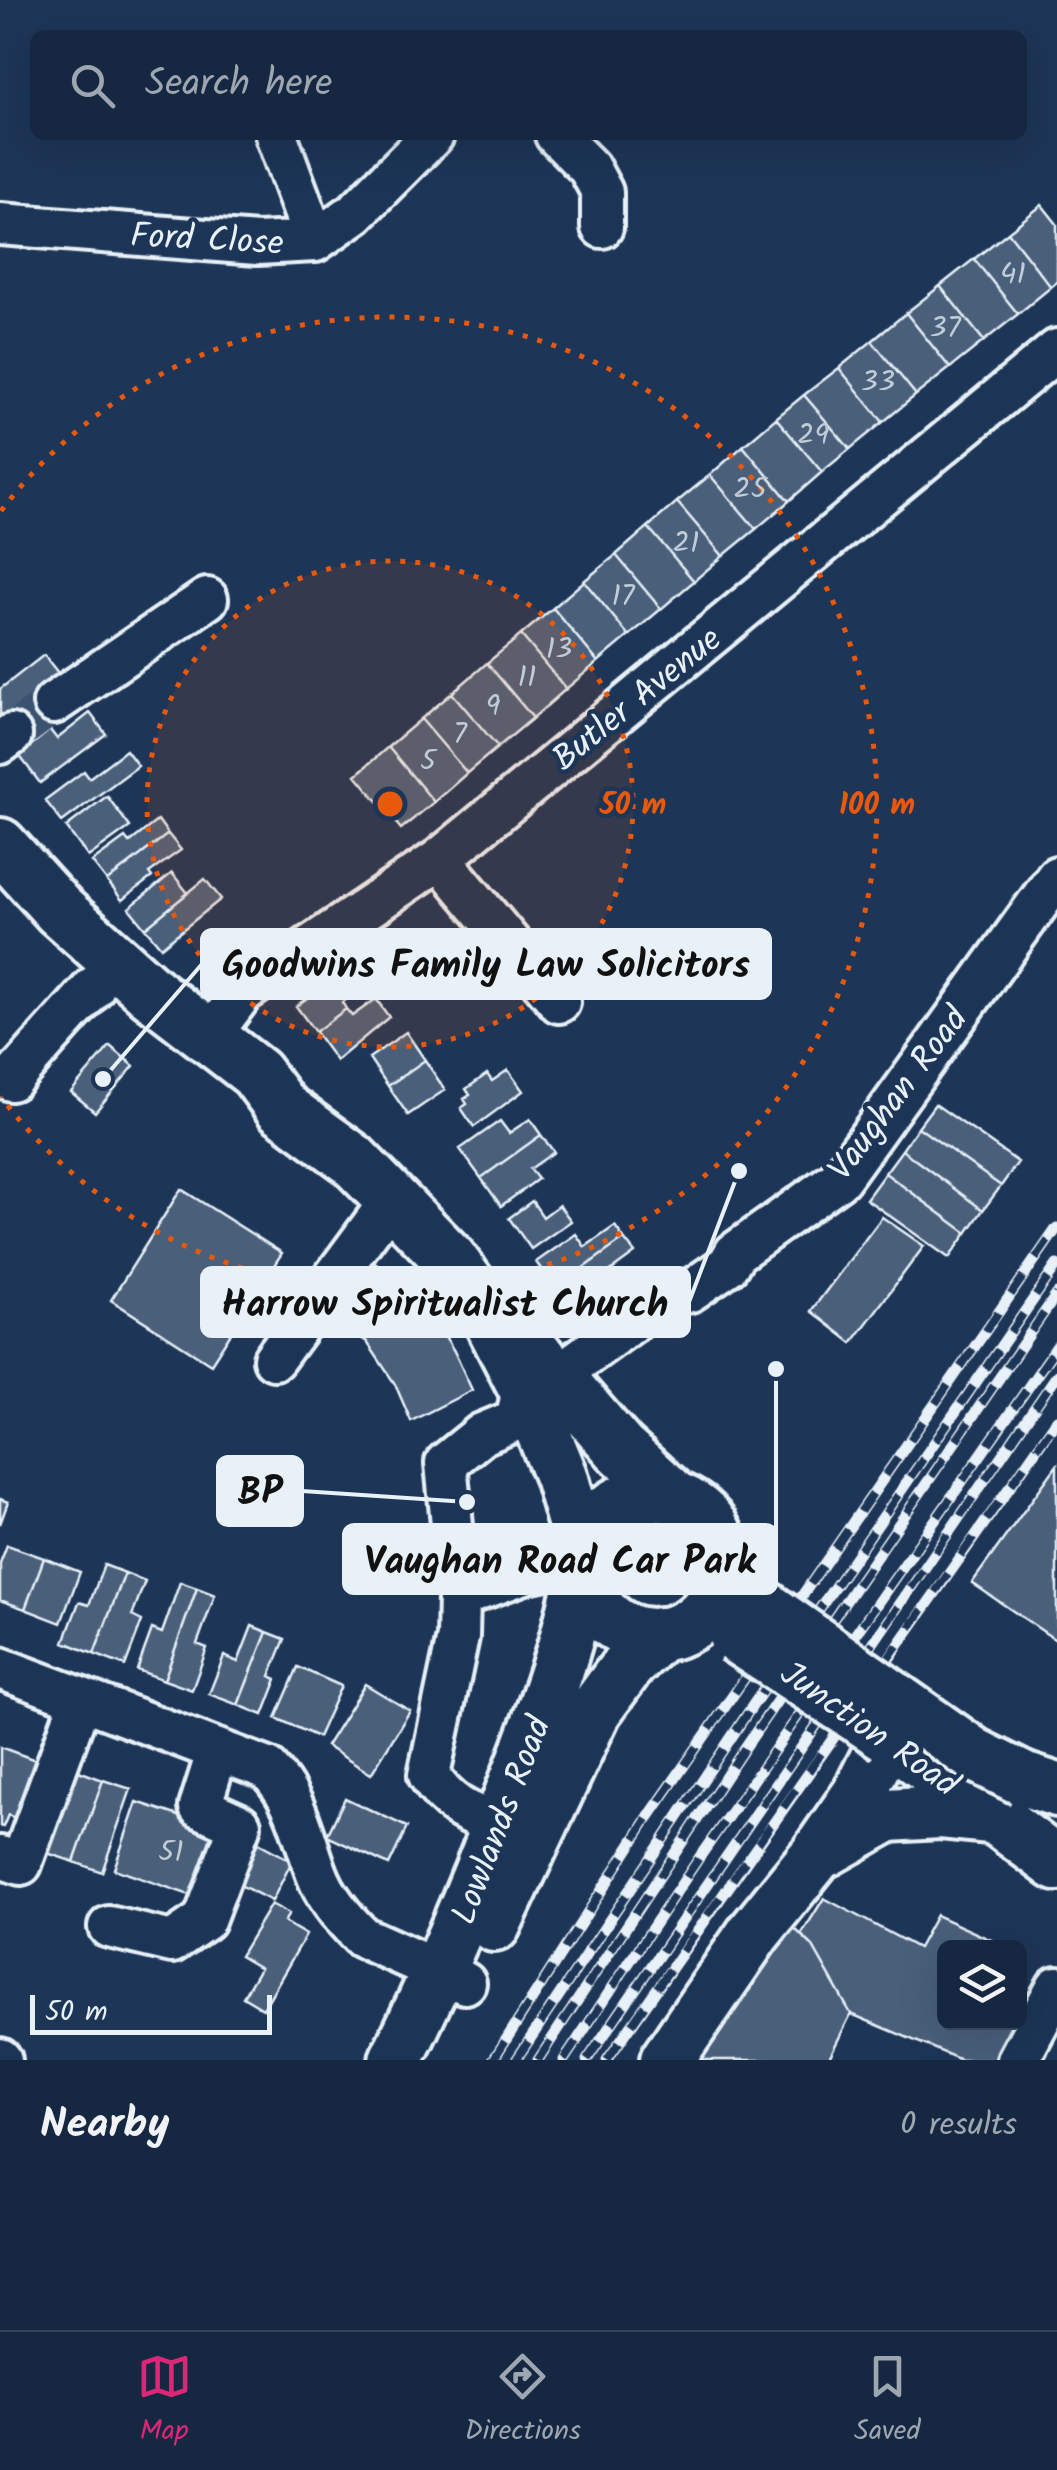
<!DOCTYPE html>
<style>
body{margin:0;font-family:Kalam,sans-serif;background:#1f3048;color:#f1f3f6}
.controls{position:absolute;right:30px;bottom:30px;display:grid;overflow:hidden;border-radius:15px;box-shadow:0 10px 40px #0002}
.controls button{width:90px;height:90px;display:grid;place-items:center;padding:0;border:0;border-bottom:2px solid #35445a;background:#162841;color:#f1f3f6;font:50px sans-serif}
.scale{position:absolute;left:30px;bottom:25px;width:242px;box-sizing:border-box;padding-left:10px;border:5px solid #e8f1f8;border-top:0;font-size:28px;line-height:35px;white-space:nowrap;color:#e8f1f8;-webkit-text-stroke:8px #1d3557;paint-order:stroke}
.list{margin:0;padding:0;list-style:none}
h2{display:flex;justify-content:space-between;align-items:center;height:130px;margin:0;padding:0 40px;font-size:42px}
h2 small{font-size:32px;font-weight:400;color:#9ea6b1}
.icon{flex:none;width:55px;height:55px;fill:none;stroke:currentColor;stroke-width:2;stroke-linecap:round;stroke-linejoin:round}
.map{position:relative;flex:none;width:1057px;height:2060px;overflow:hidden}
.search{position:absolute;background:#162841;box-shadow:0 10px 40px #0002;left:30px;right:30px;top:30px;height:110px;display:flex;align-items:center;gap:25px;box-sizing:border-box;padding:0 35px;border-radius:15px;color:#9ea6b1;font-size:38px}
.sheet{height:270px;background:#162841}
nav{display:flex;justify-content:space-around;align-items:center;box-sizing:border-box;height:140px;border-top:2px solid #35445a;background:#162841;font-size:28px;color:#9ea6b1}
nav a{display:grid;justify-items:center;gap:5px}
nav .on{color:#db2777}
.map>svg:first-child{display:block}
.building{fill:#495e7a;stroke:#e8f1f8;stroke-width:2.5}
.lines{fill:none;stroke-linecap:round;stroke-linejoin:round}
.minor-tunnel{stroke:#3b516f;stroke-width:40;stroke-dasharray:40 20;stroke-linecap:butt}
.minor-casing{stroke:#e8f1f8;stroke-width:48}
.major-casing{stroke:#e8f1f8;stroke-width:60}
.minor{stroke:#1d3557;stroke-width:40}
.major{stroke:#1d3557;stroke-width:52}
.rail-casing{stroke:#e8f1f8;stroke-width:11}
.rail{stroke:#1d3557;stroke-width:8;stroke-dasharray:22;stroke-linecap:butt}
.major-bridge-casing{stroke:#e8f1f8;stroke-width:60;stroke-linecap:butt}
.major-bridge{stroke:#1d3557;stroke-width:52}
.ring{fill:none;stroke:#e8590c;stroke-width:5;stroke-dasharray:5 10}
.labels{text-anchor:middle;stroke-width:9;stroke-linejoin:round;paint-order:stroke}
.number-label{font-size:30px;fill:#c0ccd8}
.street-label{font-size:35px;fill:#e8f1f8;stroke:#1d3557}
.centre{fill:#e8590c;stroke:#1d3557;stroke-width:5}
.ring-label{font-size:30px;text-anchor:middle;font-weight:bold;fill:#e8590c;stroke:#1d3557;stroke-width:9;stroke-linejoin:round;paint-order:stroke}
.leader{fill:none;stroke:#e8f1f8;stroke-width:4}
.callout-dot{fill:#e8f1f8;stroke:#1d3557;stroke-width:4}
.callout{fill:#e8f1f8;stroke:#e8f1f8;stroke-width:4}
.callout-label{font-size:38px;text-anchor:middle;font-weight:bold;fill:#111}
</style>
<div class="map">
<svg width="1057" height="2060" viewBox="0 0 1057 2060">
<rect width="100%" height="100%" fill="#1d3557"/>
<filter id="ink" filterUnits="userSpaceOnUse"><feTurbulence type="fractalNoise" baseFrequency=".01" numOctaves="2"/><feDisplacementMap in="SourceGraphic" scale="20" xChannelSelector="R" yChannelSelector="G"/><feConvolveMatrix kernelMatrix="1 2 1 2 8 2 1 2 1" color-interpolation-filters="sRGB"/></filter>
<g filter="url(#ink)">
<!-- building -->
<path class="building" d="M 1042,205 L 1057,224 L 1057,282 L 1051,287 L 1008,232 Z
M 1008,232 L 1051,287 L 1018,314 L 974,259 Z
M 974,259 L 1018,314 L 984,341 L 940,286 Z
M 940,286 L 984,341 L 950,368 L 906,313 Z
M 906,313 L 950,368 L 916,395 L 872,341 Z
M 872,341 L 916,395 L 883,422 L 839,368 Z
M 839,368 L 883,422 L 850,449 L 804,395 Z
M 804,395 L 850,449 L 822,472 L 776,418 Z
M 776,418 L 822,472 L 789,501 L 743,446 Z
M 743,446 L 789,501 L 756,529 L 710,475 Z
M 710,475 L 756,529 L 723,556 L 677,502 Z
M 677,502 L 723,556 L 694,581 L 648,527 Z
M 648,527 L 694,581 L 661,609 L 616,555 Z
M 616,555 L 661,609 L 629,636 L 584,581 Z
M 584,581 L 629,636 L 598,662 L 553,608 Z
M 553,608 L 598,662 L 566,689 L 521,635 Z
M 521,635 L 566,689 L 533,718 L 487,663 Z
M 44,655 L 65,682 L 59,710 L 17,743 L 0,724 L 0,689 Z
M 487,663 L 533,718 L 498,747 L 452,693 Z
M 452,693 L 498,747 L 467,773 L 421,719 Z
M 90,713 L 106,734 L 40,783 L 19,755 L 50,730 L 57,739 Z
M 421,719 L 467,773 L 434,802 L 388,747 Z
M 388,747 L 434,802 L 401,829 L 356,775 Z
M 126,750 L 138,766 L 62,822 L 45,800 L 84,771 L 89,778 Z
M 107,796 L 130,827 L 88,857 L 66,827 Z
M 158,820 L 168,834 L 107,881 L 92,862 L 125,838 L 129,843 Z
M 168,834 L 181,850 L 149,873 L 152,877 L 122,900 L 107,881 Z
M 172,873 L 188,893 L 145,928 L 129,908 Z
M 205,879 L 221,899 L 161,947 L 145,928 Z
M 350,967 L 364,986 L 342,1002 L 346,1009 L 315,1032 L 296,1006 Z
M 376,999 L 389,1017 L 336,1061 L 315,1032 L 346,1009 L 352,1016 Z
M 406,1032 L 425,1060 L 388,1086 L 369,1058 Z
M 110,1046 L 134,1066 L 95,1112 L 71,1092 Z
M 425,1060 L 445,1090 L 408,1115 L 388,1086 Z
M 508,1070 L 523,1091 L 474,1127 L 461,1108 L 467,1104 L 464,1099 L 470,1095 L 466,1089 L 487,1074 L 492,1081 Z
M 935,1104 L 1018,1162 L 1001,1186 L 918,1127 Z
M 530,1119 L 541,1135 L 481,1178 L 460,1149 L 500,1121 L 509,1133 Z
M 918,1127 L 1001,1186 L 983,1210 L 902,1150 Z
M 541,1135 L 554,1152 L 530,1169 L 538,1179 L 501,1206 L 481,1178 Z
M 902,1150 L 983,1210 L 967,1233 L 885,1173 Z
M 885,1173 L 967,1233 L 949,1258 L 866,1199 Z
M 181,1189 L 282,1253 L 211,1364 L 111,1300 Z
M 532,1201 L 543,1217 L 559,1205 L 571,1221 L 531,1249 L 509,1218 Z
M 882,1217 L 924,1246 L 852,1343 L 811,1311 Z
M 615,1226 L 624,1239 L 555,1288 L 536,1262 L 576,1234 L 585,1247 Z
M 624,1239 L 635,1253 L 605,1275 L 613,1286 L 574,1314 L 555,1288 Z
M 365,1255 L 410,1288 L 428,1308 L 454,1351 L 472,1390 L 411,1421 L 395,1384 L 367,1342 L 324,1312 Z
M 1057,1465 L 1057,1641 L 972,1583 Z
M 0,1499 L 8,1502 L 0,1524 Z
M 7,1545 L 44,1558 L 25,1609 L 0,1600 L 0,1563 Z
M 44,1558 L 80,1572 L 61,1623 L 25,1609 Z
M 104,1565 L 125,1573 L 94,1654 L 64,1642 L 79,1602 L 89,1605 Z
M 125,1573 L 145,1581 L 132,1616 L 142,1621 L 125,1666 L 94,1654 Z
M 180,1582 L 197,1588 L 164,1680 L 137,1670 L 152,1629 L 162,1633 Z
M 197,1588 L 215,1595 L 197,1644 L 207,1648 L 192,1690 L 164,1680 Z
M 252,1626 L 267,1632 L 238,1705 L 209,1694 L 224,1656 L 238,1662 Z
M 267,1632 L 285,1639 L 270,1676 L 277,1679 L 263,1715 L 238,1705 Z
M 298,1667 L 341,1686 L 318,1737 L 276,1718 Z
M 365,1684 L 410,1711 L 371,1774 L 326,1746 Z
M 0,1747 L 41,1762 L 19,1820 L 8,1815 L 3,1827 L 0,1826 Z
M 76,1770 L 103,1780 L 74,1862 L 47,1853 Z
M 103,1780 L 131,1789 L 102,1872 L 74,1862 Z
M 345,1798 L 407,1827 L 389,1865 L 327,1836 Z
M 137,1802 L 227,1832 L 204,1900 L 114,1869 Z
M 253,1840 L 292,1861 L 272,1901 L 232,1881 Z
M 824,1898 L 918,1948 L 936,1915 L 1009,1948 L 944,1948 L 944,2022 L 1019,2022 L 1001,2060 L 961,2060 L 851,2014 L 812,1945 L 801,1935 Z
M 271,1904 L 289,1914 L 284,1922 L 306,1935 L 263,2009 L 243,1997 L 260,1968 L 240,1956 Z
M 793,1927 L 812,1945 L 851,2014 L 828,2060 L 698,2060 Z"/>
<g class="lines">
<!-- minor-tunnel -->
<path class="minor-tunnel" d="M 11,735 L 54,703"/>
<!-- minor casing -->
<g class="minor-casing">
<path id="minor" d="M 276,135 L 315,241
M 556,135 L 589,168 L 602,192 L 602,227
M 0,224 L 257,244 L 315,241 L 355,213 L 433,135
M 54,703 L 207,599
M 0,743 L 11,735
M 440,859 L 559,1002
M 210,1036 L 243,992 L 440,859 L 1057,350
M 11,1080 L 94,987
M 274,1359 L 392,1199
M 557,1376 L 666,1297 L 690,1291 L 728,1265 L 735,1253 L 840,1178 L 1057,877
M 459,1597 L 527,1572 L 582,1560
M 0,1668 L 268,1769 C 298,1801 302,1834 317,1874 C 325,1896 345,1920 362,1937 L 465,1983
M 499,1825 C 467,1813 447,1805 429,1775 L 458,1637 L 459,1597 L 446,1463 L 482,1434 L 516,1420 L 524,1386
M 0,1857 L 21,1864 L 81,1699
M 109,1927 L 172,1942 L 204,1920 L 240,1825 L 200,1807 L 218,1750
M 0,2059 L 1,2060
M 1018,2060 L 1057,1987"/>
</g>
<!-- major casing -->
<g class="major-casing">
<path id="major" d="M 0,845 L 59,910 L 152,993 L 256,1073 L 282,1108 L 352,1159 L 450,1259 L 480,1300 L 524,1386 L 561,1476 L 582,1550
M 511,1330 L 557,1376 L 620,1449 L 673,1497
M583 1565a70 70 0 1 1 140 0a70 70 0 1 1-140 0Z
M 1023,1779 L 1057,1790
M 826,1850 L 888,1815 L 939,1812 L 998,1818
M 494,1925 L 595,1710 L 628,1665 L 660,1634
M 396,2060 C 440,1973 477,1883 512,1792 C 540,1721 568,1648 582,1573
M 667,2060 L 753,1934 L 816,1856 L 859,1794 L 888,1736 L 1057,1864"/>
</g>
<!-- minor -->
<use href="#minor" class="minor"/>
<!-- major -->
<use href="#major" class="major"/>
<!-- rail casing -->
<g class="rail-casing">
<path id="rail" d="M 493,2060 L 650,1815 L 1057,1228
M 516,2060 L 753,1705 L 1057,1265
M 538,2060 L 744,1749 L 1057,1294
M 564,2060 L 701,1855 L 1057,1346
M 587,2060 L 1057,1375
M 607,2060 C 755,1846 906,1633 1057,1420"/>
</g>
<!-- rail -->
<use href="#rail" class="rail"/>
<!-- major-bridge casing -->
<g class="major-bridge-casing">
<path id="major-bridge" d="M 763,1606 L 973,1754 L 1023,1779
M 735,1636 L 887,1735"/>
</g>
<!-- major-bridge -->
<use href="#major-bridge" class="major-bridge"/>
</g>
</g>
<!-- distance rings -->
<circle cx="390" cy="804" r="243" fill="#e8590c" fill-opacity=".12"/>
<g class="ring">
<circle cx="390" cy="804" r="243"/>
<path d="M1 511A487 487 0 1 1 1 1097"/>
</g>
<g class="labels">
<!-- number labels -->
<g class="number-label">
<text x="1013" y="283">41</text>
<text x="945" y="337">37</text>
<text x="878" y="391">33</text>
<text x="813" y="444">29</text>
<text x="750" y="498">25</text>
<text x="686" y="552">21</text>
<text x="623" y="605">17</text>
<text x="559" y="658">13</text>
<text x="527" y="686">11</text>
<text x="493" y="715">9</text>
<text x="460" y="743">7</text>
<text x="428" y="770">5</text>
<text x="171" y="1861">51</text>
</g>
<!-- street labels -->
<g class="street-label">
<text transform="translate(207 238) rotate(3)" y="12">Ford Close</text>
<text transform="translate(636 698) rotate(-39)" y="12">Butler Avenue</text>
<text transform="translate(897 1093) rotate(-53)" y="12">Vaughan Road</text>
<text transform="translate(870 1728) rotate(35)" y="12">Junction Road</text>
<text transform="translate(500 1820) rotate(-69)" y="12">Lowlands Road</text>
</g>
</g>
<circle cx="390" cy="804" r="15" class="centre"/>
<g class="ring-label">
<text x="633" y="814">50 m</text>
<text x="877" y="814">100 m</text>
</g>
<!-- callouts -->
<path class="leader" d="M103 1079L202 964M739 1171L689 1302M467 1502L302 1491M776 1369L776 1559"/>
<g class="callout-dot">
<circle cx="103" cy="1079" r="10"/>
<circle cx="739" cy="1171" r="10"/>
<circle cx="467" cy="1502" r="10"/>
<circle cx="776" cy="1369" r="10"/>
</g>
<g class="callout">
<rect x="202" y="930" width="568" height="68" rx="10"/>
<rect x="202" y="1268" width="487" height="68" rx="10"/>
<rect x="218" y="1457" width="84" height="68" rx="10"/>
<rect x="344" y="1525" width="432" height="68" rx="10"/>
</g>
<g class="callout-label">
<text x="486" y="977">Goodwins Family Law Solicitors</text>
<text x="445" y="1316">Harrow Spiritualist Church</text>
<text x="260" y="1504">BP</text>
<text x="560" y="1573">Vaughan Road Car Park</text>
</g>
</svg>
<div class="controls">
<button><svg class="icon" aria-label="layers" viewBox="0 0 24 24"><path d="M12 4l9 5-9 5-9-5zM3 14l9 5 9-5"/></svg></button>
</div>
<div class="scale">50 m</div>
<div class="search"><svg class="icon" aria-label="search" viewBox="0 0 24 24"><circle cx="10" cy="10" r="6"/><path d="M15 15l6 6"/></svg>Search here</div>
</div>
<section class="sheet">
<h2>Nearby<small>0 results</small></h2>
<ul class="list">
</ul>
</section>
<nav>
<a class="on"><svg class="icon" aria-label="map" viewBox="0 0 24 24"><path d="M3 6l6-2 6 2 6-2v14l-6 2-6-2-6 2zM9 4v14M15 6v14"/></svg>Map</a>
<a><svg class="icon" aria-label="directions" viewBox="0 0 24 24"><path d="M12 3l9 9-9 9-9-9zM9 14v-3h6M13 9l2 2-2 2"/></svg>Directions</a>
<a><svg class="icon" aria-label="saved" viewBox="0 0 24 24"><path d="M7 4h10v16l-5-4-5 4z"/></svg>Saved</a>
</nav>
